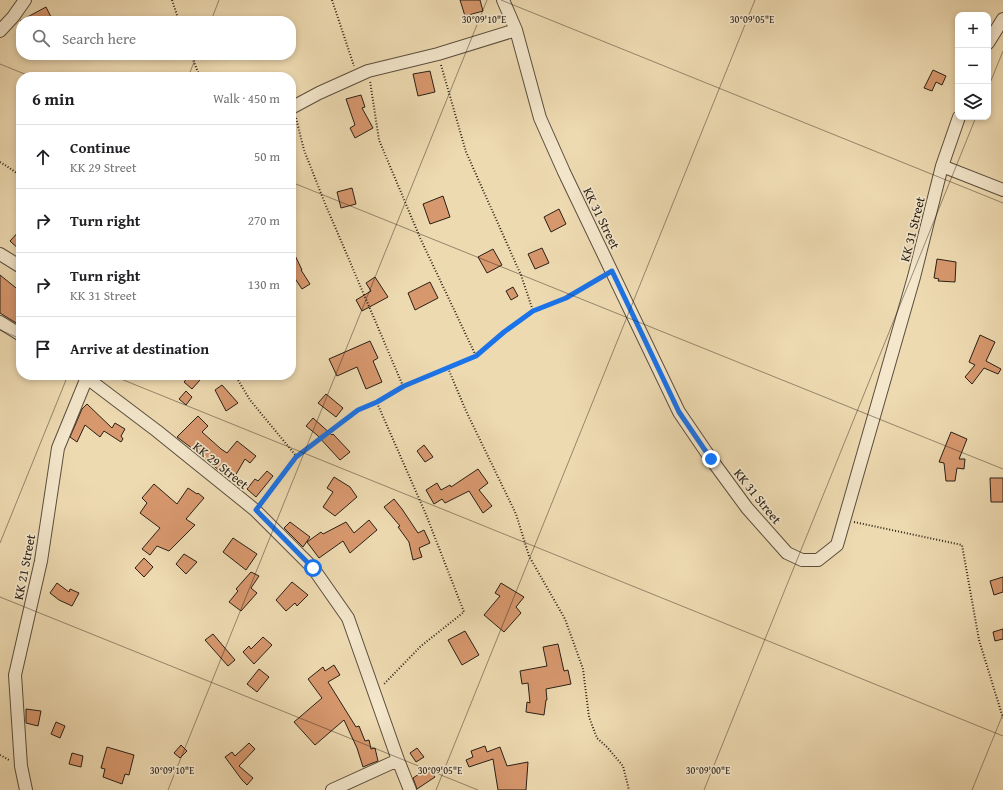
<!DOCTYPE html>
<meta charset="utf-8">
<style>
body{margin:0;font-family:"Gentium Book Plus",serif;background:#f6f6f6;color:#202124}
.controls{position:absolute;right:12px;top:12px;display:grid;overflow:hidden;border-radius:8px;box-shadow:0 2px 6px #0003}
.controls button{width:36px;height:36px;display:grid;place-items:center;padding:0;border:0;border-bottom:1px solid #e0e0e0;background:#fff;color:#202124;font:20px sans-serif}
.stop{position:absolute;width:12px;height:12px;margin:-9px;border:3px solid #1a73e8;border-radius:50%;background:#fff}
.stop.end{background:#1a73e8;border-color:#fff;box-shadow:0 1px 4px #0008}
.list{margin:0;padding:0;list-style:none}
h2{display:flex;justify-content:space-between;align-items:center;height:52px;margin:0;padding:0 16px;font-size:17px}
h2 small{font-size:13px;font-weight:400;color:#757577}
.list li{display:grid;grid-template-columns:26px 1fr auto;gap:12px;align-items:center;box-sizing:border-box;height:64px;padding:0 16px;border-top:1px solid #e0e0e0}
.list b{display:block;font-size:15px;white-space:nowrap}
.list p{margin:0;font-size:13px;white-space:nowrap;color:#757577}
.list em{font-size:13px;font-style:normal;color:#757577}
.icon{flex:none;width:22px;height:22px;fill:none;stroke:currentColor;stroke-width:2;stroke-linecap:round;stroke-linejoin:round}
.map{position:relative;flex:none;width:1003px;height:790px;overflow:hidden}
.search{position:absolute;background:#fff;box-shadow:0 2px 6px #0003;left:16px;top:16px;width:280px;height:44px;display:flex;align-items:center;gap:10px;box-sizing:border-box;padding:0 14px;border-radius:16px;color:#757577;font-size:15px}
.panel{position:absolute;background:#fff;box-shadow:0 2px 6px #0003;left:16px;top:72px;width:280px;height:308px;border-radius:16px}
.map>svg:first-child{display:block}
.building{fill:#d8986e;stroke:#292016}
.lines{fill:none;stroke-linecap:round;stroke-linejoin:round}
.street-casing{stroke:#5a4e3d;stroke-width:14}
.path{stroke:#292016;stroke-width:2;stroke-dasharray:1 2;stroke-linecap:butt}
.street{stroke:#f4e7cc;stroke-width:12}
.route{stroke:#1a73e8;stroke-width:5}
.ticks{fill:none;stroke:#292016;stroke-width:1;stroke-opacity:0.45}
.labels{text-anchor:middle;stroke-width:3.5;stroke-linejoin:round;paint-order:stroke}
.street-label{font-size:13px;fill:#292016;stroke:#f4e7cc}
.ticks-label{font-size:10px;text-anchor:middle;fill:#292016;stroke:#f4e7cc;stroke-width:3.5;stroke-linejoin:round;paint-order:stroke}
</style>
<div class="map">
<svg width="1003" height="790" viewBox="0 0 1003 790">
<rect width="100%" height="100%" fill="#eedab1"/>
<filter id="stains"><feTurbulence type="fractalNoise" baseFrequency=".005" numOctaves="4"/><feColorMatrix values="0 0 0 0 .2 0 0 0 0 .09 0 0 0 0 .02 0 0 0 .5 -.17"/></filter>
<radialGradient id="worn" r=".72"><stop offset=".6" stop-color="#630" stop-opacity="0"/><stop offset="1" stop-color="#630" stop-opacity=".3"/></radialGradient>
<!-- building -->
<path class="building" d="M 460,0 L 480,0 L 483,11 L 465,16 Z
M 46,7 L 53,21 L 20,21 Z
M 933,70 L 946,76 L 942,85 L 936,82 L 932,91 L 924,88 Z
M 430,71 L 435,92 L 418,96 L 413,74 Z
M 361,95 L 365,107 L 362,108 L 373,128 L 355,138 L 350,128 L 355,125 L 346,99 Z
M 352,188 L 356,204 L 341,208 L 337,192 Z
M 443,196 L 450,217 L 430,224 L 423,204 Z
M 559,209 L 566,224 L 551,232 L 544,217 Z
M 21,229 L 21,251 L 10,241 Z
M 291,247 L 302,270 L 301,270 L 310,284 L 302,289 L 292,274 L 291,275 Z
M 542,248 L 549,263 L 535,269 L 528,254 Z
M 493,249 L 502,265 L 487,273 L 478,257 Z
M 937,259 L 956,262 L 955,282 L 938,281 L 939,279 L 934,278 Z
M 0,275 L 21,292 L 21,326 L 0,313 Z
M 375,277 L 388,297 L 362,311 L 356,300 L 371,291 L 366,283 Z
M 430,282 L 438,298 L 415,310 L 408,293 Z
M 513,287 L 518,296 L 511,300 L 506,291 Z
M 980,335 L 995,342 L 986,361 L 1001,369 L 998,374 L 984,368 L 972,384 L 965,377 L 975,365 L 969,362 Z
M 370,341 L 378,358 L 373,361 L 382,382 L 366,389 L 357,367 L 337,376 L 329,359 Z
M 190,375 L 193,375 L 200,380 L 192,389 L 184,382 Z
M 222,385 L 238,403 L 226,411 L 215,390 Z
M 186,391 L 192,397 L 186,405 L 179,399 Z
M 326,394 L 343,408 L 336,417 L 318,403 Z
M 87,404 L 112,428 L 115,423 L 125,429 L 121,436 L 123,439 L 121,442 L 104,431 L 100,437 L 85,425 L 77,442 L 70,437 L 82,409 Z
M 198,416 L 208,426 L 202,432 L 221,449 L 227,453 L 237,441 L 256,456 L 250,463 L 245,459 L 235,476 L 226,470 L 223,474 L 205,458 L 177,437 Z
M 313,418 L 332,435 L 333,434 L 350,452 L 340,460 L 317,435 L 306,426 Z
M 951,432 L 967,439 L 959,459 L 965,459 L 964,469 L 957,468 L 955,481 L 946,481 L 944,463 L 939,462 Z
M 424,445 L 433,457 L 425,462 L 417,451 Z
M 478,469 L 488,483 L 479,490 L 492,506 L 483,513 L 469,491 L 445,503 L 442,499 L 434,504 L 426,490 L 437,483 L 441,490 L 450,485 L 451,487 Z
M 267,471 L 273,476 L 256,497 L 247,489 L 255,479 L 258,481 Z
M 334,477 L 350,487 L 357,497 L 335,516 L 323,507 L 333,492 L 327,488 Z
M 990,478 L 1003,478 L 1003,502 L 991,502 Z
M 154,484 L 177,504 L 188,488 L 197,494 L 198,493 L 204,498 L 186,519 L 195,525 L 169,551 L 157,546 L 150,555 L 142,549 L 160,528 L 140,513 L 147,503 L 142,498 Z
M 394,499 L 402,509 L 418,533 L 424,530 L 430,543 L 419,548 L 422,557 L 413,560 L 409,542 L 398,527 L 400,526 L 384,507 Z
M 369,520 L 377,530 L 350,553 L 343,541 L 319,558 L 307,542 L 321,532 L 323,534 L 346,522 L 354,533 Z
M 290,522 L 310,537 L 303,547 L 284,528 Z
M 233,538 L 257,554 L 246,570 L 223,552 Z
M 184,554 L 197,562 L 186,574 L 176,564 Z
M 144,558 L 153,567 L 144,577 L 135,568 Z
M 251,572 L 259,576 L 251,588 L 257,593 L 241,611 L 229,602 L 238,591 L 236,589 Z
M 1003,577 L 1003,592 L 994,595 L 990,581 Z
M 292,582 L 308,595 L 297,606 L 295,603 L 286,611 L 276,600 Z
M 57,583 L 69,592 L 70,589 L 79,593 L 72,606 L 59,600 L 50,593 Z
M 501,583 L 524,597 L 516,607 L 521,613 L 504,632 L 484,615 L 500,596 L 495,593 Z
M 1003,629 L 1003,639 L 995,641 L 993,632 Z
M 465,631 L 479,655 L 462,665 L 448,640 Z
M 213,634 L 235,660 L 228,666 L 205,640 Z
M 263,637 L 272,645 L 254,664 L 243,652 L 249,646 L 251,649 Z
M 558,644 L 564,671 L 568,670 L 571,684 L 546,689 L 547,700 L 546,700 L 544,715 L 526,712 L 527,702 L 530,703 L 528,683 L 522,684 L 520,671 L 547,666 L 543,647 Z
M 334,665 L 340,675 L 328,682 L 356,727 L 359,726 L 365,741 L 369,740 L 371,749 L 375,748 L 378,761 L 370,764 L 363,767 L 357,748 L 344,720 L 315,745 L 294,722 L 322,698 L 308,679 L 323,667 L 325,671 Z
M 259,669 L 269,677 L 257,692 L 247,684 Z
M 26,709 L 41,711 L 38,726 L 26,723 Z
M 56,722 L 65,726 L 60,738 L 51,734 Z
M 249,743 L 255,749 L 239,766 L 253,778 L 247,785 L 242,780 L 225,757 L 232,752 L 235,756 Z
M 181,745 L 187,751 L 180,758 L 174,753 Z
M 485,746 L 487,752 L 500,747 L 507,766 L 528,762 L 526,790 L 498,790 L 493,759 L 469,767 L 466,760 L 473,757 L 471,751 Z
M 107,747 L 134,755 L 129,775 L 125,774 L 122,784 L 103,777 L 105,769 L 101,768 Z
M 417,748 L 424,757 L 416,762 L 410,753 Z
M 72,753 L 83,756 L 81,767 L 69,764 Z
M 428,768 L 435,777 L 417,789 L 413,778 Z"/>
<g class="lines">
<!-- street casing -->
<g class="street-casing">
<path id="street" d="M 503,0 L 516,30 L 540,118 L 564,172 L 679,412 L 711,459 L 747,508 L 787,553 L 802,560 L 818,560 L 837,545 L 914,277 L 942,166 L 959,117
M 0,31 L 13,17 L 25,0
M 988,43 L 1003,19
M 291,108 L 319,93 L 368,71 L 438,54 L 516,30
M 942,166 L 1003,190
M 0,254 L 21,267
M 0,322 L 21,335
M 83,375 L 157,431 L 255,510 L 313,568 L 348,618 L 398,760 L 410,790
M 26,790 L 21,766 L 15,675 L 41,561 L 58,448 L 88,375
M 332,790 L 398,760"/>
</g>
<!-- path -->
<path class="path" d="M 172,0 L 179,21
M 332,0 L 354,66
M 191,55 L 200,77
M 441,65 L 466,152 L 521,275 L 533,311
M 296,118 L 304,150 L 324,201 L 403,386
M 0,162 L 5,165 L 21,176
M 476,356 L 504,332 L 533,311 L 566,298 L 602,277
M 448,368 L 466,411 L 516,514 L 529,556 L 565,619 L 583,669 L 589,717 L 597,738 L 607,747 L 623,766 L 629,790
M 235,375 L 250,400 L 297,457
M 377,403 L 425,512 L 464,612 L 421,646 L 384,684
M 262,501 L 297,457 L 358,410 L 377,403 L 403,386 L 476,356 L 421,240 L 379,140 L 370,81
M 854,522 L 962,545 L 979,640 L 1003,718
M 0,755 L 9,760"/>
<!-- street -->
<use href="#street" class="street"/>
</g>
<g class="lines">
<!-- route -->
<path class="route" d="M 313,568 L 256,510 L 296,457 L 358,410 L 377,402 L 404,386 L 476,356 L 504,332 L 533,311 L 566,298 L 612,271 L 679,412 L 711,459"/>
</g>
<!-- ticks -->
<path class="ticks" d="M 501,0 L 1003,203M 211,21 L 219,0M 0,64 L 32,77M 188,77 L 197,55M 988,88 L 1003,51M 291,182 L 1003,469M 0,330 L 21,339M 111,375 L 1003,736M 0,543 L 68,375M 0,597 L 478,790M 168,790 L 487,0M 436,790 L 755,0M 704,790 L 976,117M 972,790 L 1003,714"/>
<g class="labels">
<!-- street labels -->
<g class="street-label">
<text transform="translate(602 218) rotate(64)" y="5">KK 31 Street</text>
<text transform="translate(912 229) rotate(-76)" y="5">KK 31 Street</text>
<text transform="translate(221 465) rotate(39)" y="5">KK 29 Street</text>
<text transform="translate(758 496) rotate(51)" y="5">KK 31 Street</text>
<text transform="translate(24 567) rotate(-79)" y="5">KK 21 Street</text>
</g>
</g>
<g class="ticks-label">
<text x="484" y="23">30°09'10"E</text>
<text x="752" y="23">30°09'05"E</text>
<text x="172" y="774">30°09'10"E</text>
<text x="440" y="774">30°09'05"E</text>
<text x="708" y="774">30°09'00"E</text>
</g>
<rect width="100%" height="100%" filter="url(#stains)"/>
<rect width="100%" height="100%" fill="url(#worn)"/>
</svg>
<div class="controls">
<button>+</button>
<button>−</button>
<button><svg class="icon" aria-label="layers" viewBox="0 0 24 24"><path d="M12 4l9 5-9 5-9-5zM3 14l9 5 9-5"/></svg></button>
</div>
<div class="stop" style="left:313px;top:568px"></div>
<div class="stop end" style="left:711px;top:459px"></div>
<div class="search"><svg class="icon" aria-label="search" viewBox="0 0 24 24"><circle cx="10" cy="10" r="6"/><path d="M15 15l6 6"/></svg>Search here</div>
<section class="panel">
<h2>6 min<small>Walk · 450 m</small></h2>
<ul class="list">
<li><svg class="icon" aria-label="ahead" viewBox="0 0 24 24"><path d="M12 20V5M6 11l6-6 6 6"/></svg><div><b>Continue</b><p>KK 29 Street</p></div><em>50 m</em></li>
<li><svg class="icon" aria-label="right" viewBox="0 0 24 24"><path d="M7 20v-9h11M14 6l5 5-5 5"/></svg><div><b>Turn right</b></div><em>270 m</em></li>
<li><svg class="icon" aria-label="right" viewBox="0 0 24 24"><path d="M7 20v-9h11M14 6l5 5-5 5"/></svg><div><b>Turn right</b><p>KK 31 Street</p></div><em>130 m</em></li>
<li><svg class="icon" aria-label="arrive" viewBox="0 0 24 24"><path d="M6 21V4h12l-3 4 3 4H6"/></svg><div><b>Arrive at destination</b></div></li>
</ul>
</section>
</div>
